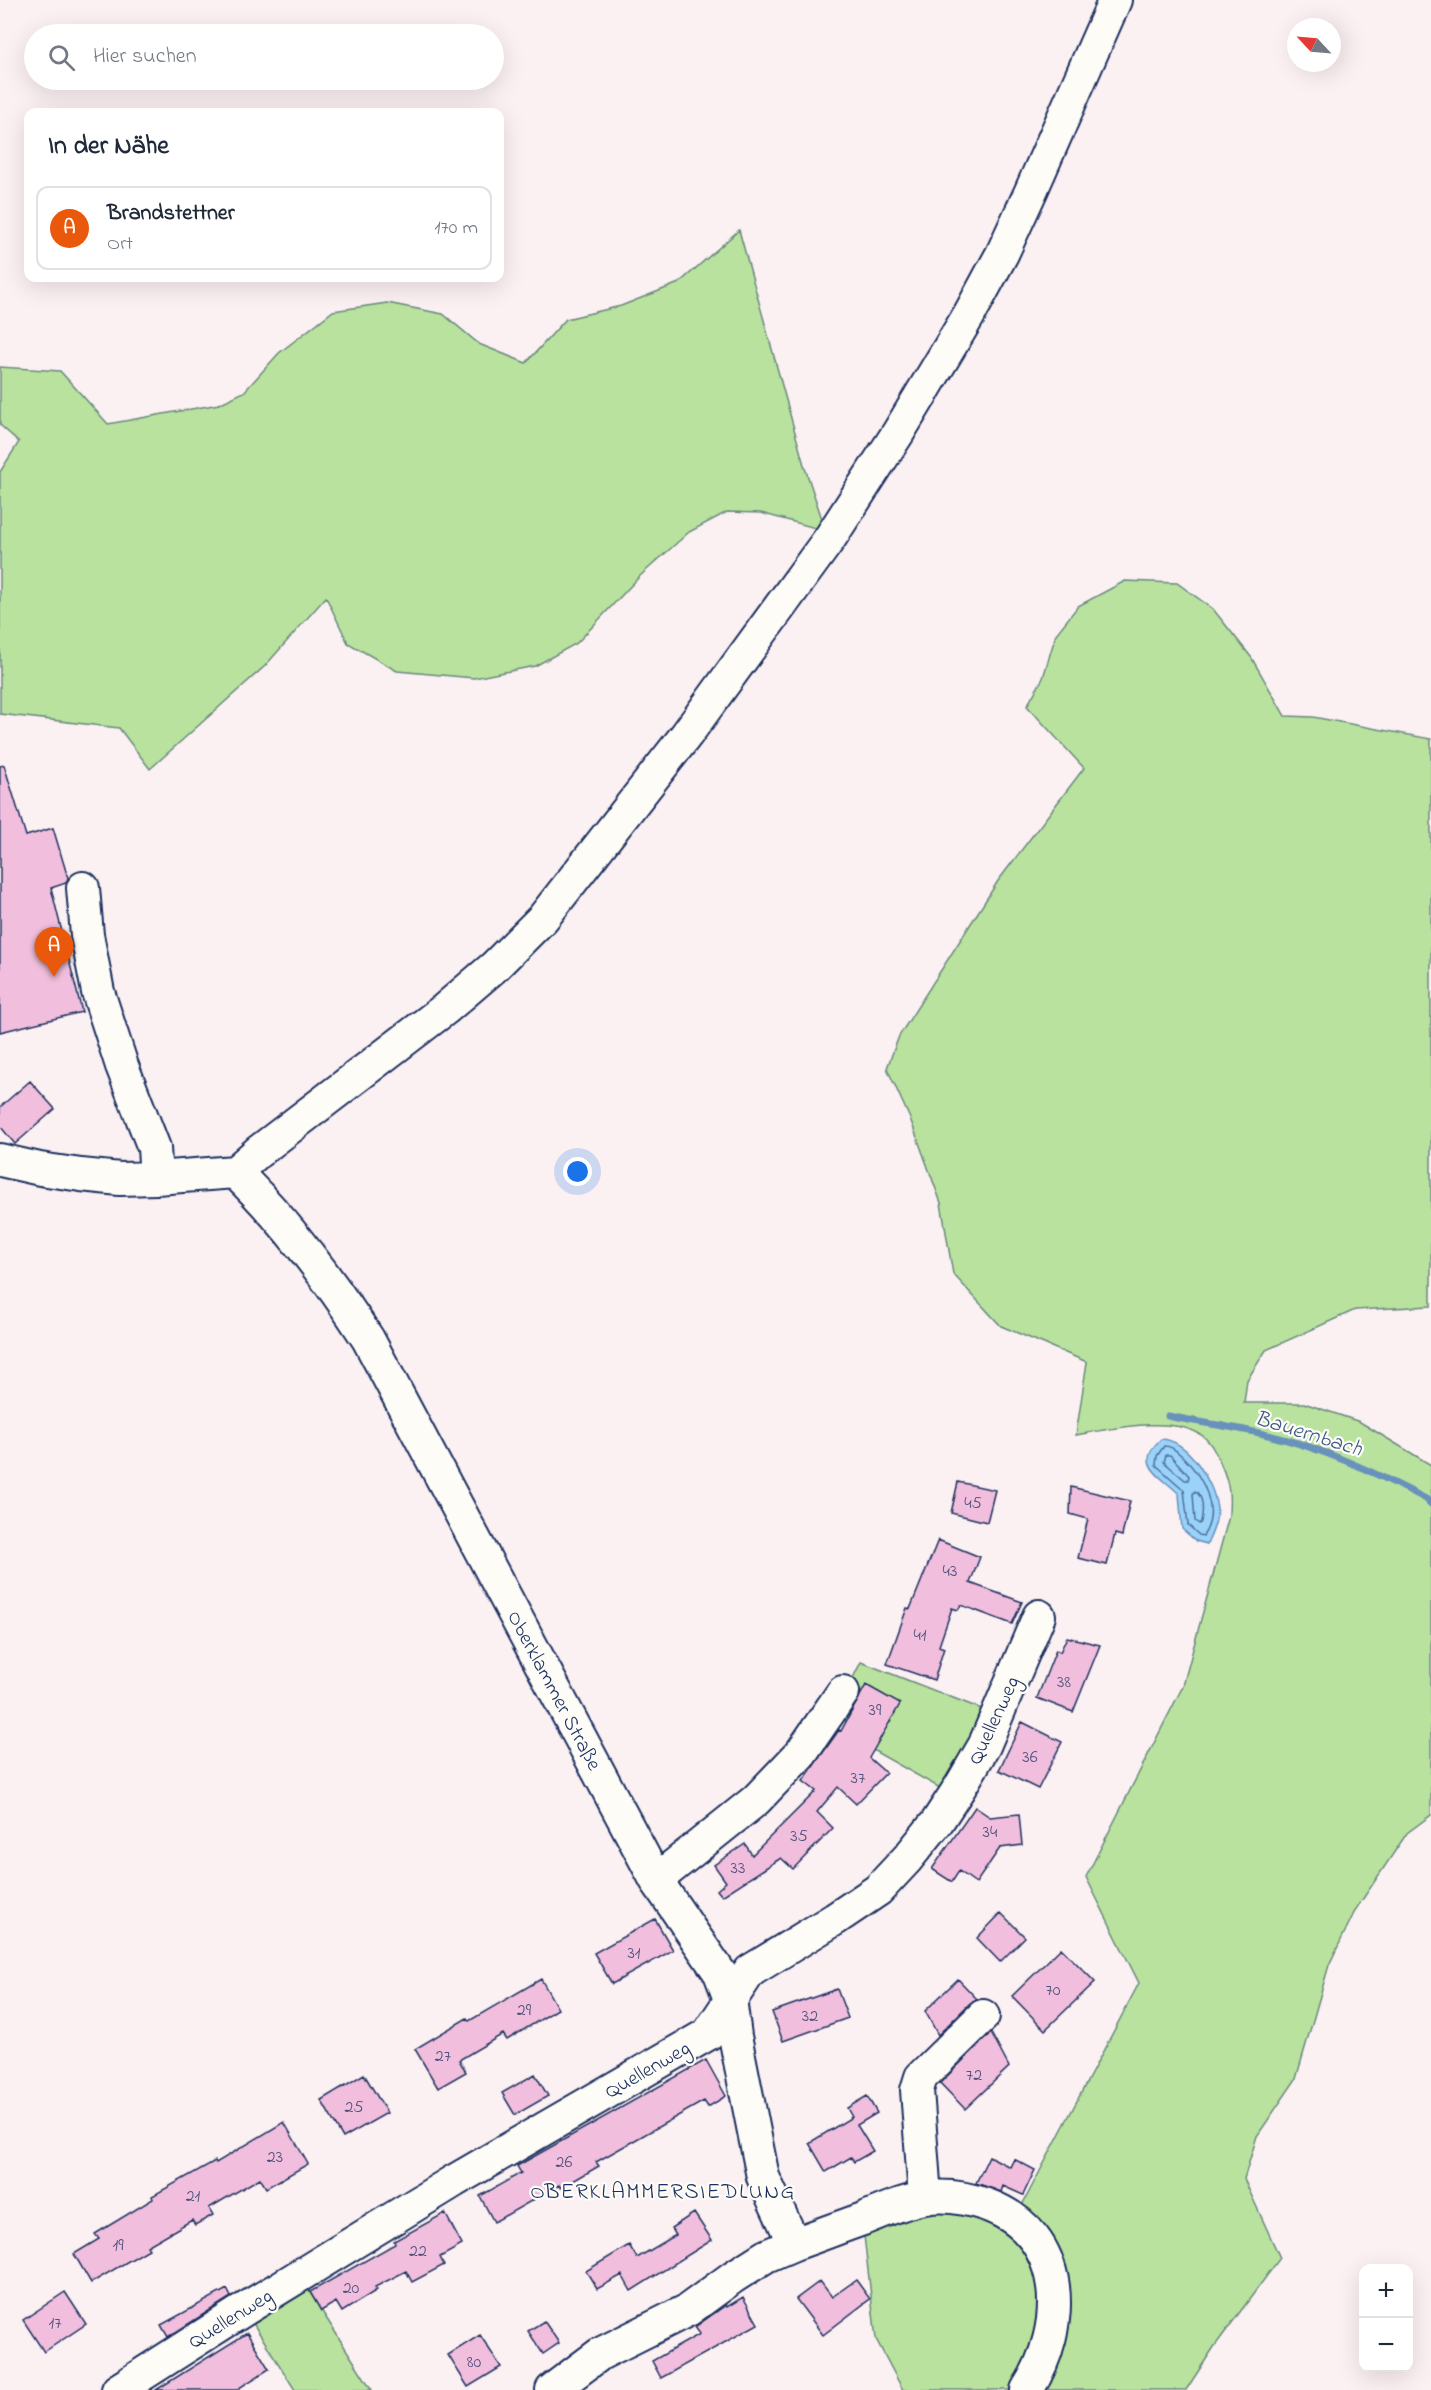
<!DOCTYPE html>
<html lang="de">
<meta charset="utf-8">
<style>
body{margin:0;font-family:"Indie Flower",sans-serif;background:#f6f6f7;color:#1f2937}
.controls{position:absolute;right:18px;bottom:18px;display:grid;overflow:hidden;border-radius:12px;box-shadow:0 6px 24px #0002}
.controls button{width:54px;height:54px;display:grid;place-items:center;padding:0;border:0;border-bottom:2px solid #e0e1e3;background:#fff;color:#1f2937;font:30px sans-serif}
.compass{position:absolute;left:1287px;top:18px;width:54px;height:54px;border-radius:50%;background:#fff;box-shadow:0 6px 24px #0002;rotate:296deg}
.you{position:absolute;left:578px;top:1172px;width:21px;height:21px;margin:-15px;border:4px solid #fff;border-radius:50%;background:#1a73e8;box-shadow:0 0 0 9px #1a73e833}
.badge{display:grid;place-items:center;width:39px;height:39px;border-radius:50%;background:#ea580c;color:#fff;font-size:20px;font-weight:700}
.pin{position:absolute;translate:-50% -50px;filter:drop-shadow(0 2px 3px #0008)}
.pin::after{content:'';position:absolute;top:32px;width:21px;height:18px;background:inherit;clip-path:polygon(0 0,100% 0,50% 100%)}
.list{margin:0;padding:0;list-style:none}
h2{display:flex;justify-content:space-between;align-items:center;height:78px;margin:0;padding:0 24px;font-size:26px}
h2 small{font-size:20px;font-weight:400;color:#747a83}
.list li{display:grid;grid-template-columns:39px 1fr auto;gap:18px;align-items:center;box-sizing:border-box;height:84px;margin:0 12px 12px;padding:0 12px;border:2px solid #e0e1e3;border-radius:12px}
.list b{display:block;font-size:22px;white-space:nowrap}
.list p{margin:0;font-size:20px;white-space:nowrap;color:#747a83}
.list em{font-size:20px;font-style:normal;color:#747a83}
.icon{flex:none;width:33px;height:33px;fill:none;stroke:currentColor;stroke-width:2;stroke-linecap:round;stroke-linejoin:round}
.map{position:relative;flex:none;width:1431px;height:2390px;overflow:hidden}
.search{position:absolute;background:#fff;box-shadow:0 6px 24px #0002;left:24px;top:24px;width:480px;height:66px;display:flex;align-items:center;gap:15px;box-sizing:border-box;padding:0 21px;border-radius:33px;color:#747a83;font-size:22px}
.panel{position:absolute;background:#fff;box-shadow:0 6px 24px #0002;left:24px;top:108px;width:480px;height:174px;border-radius:12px}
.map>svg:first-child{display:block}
.green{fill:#b9e29e;stroke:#6a887e;stroke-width:1.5}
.water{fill:#9ad2fa;stroke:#6791bc;stroke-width:1.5}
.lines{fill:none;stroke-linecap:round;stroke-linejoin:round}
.shore{stroke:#4e709c;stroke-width:1.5}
.stream{stroke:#6791bc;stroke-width:7}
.building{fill:#f1bfdd;stroke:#1b2f5e;stroke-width:1.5}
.minor-casing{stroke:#1b2f5e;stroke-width:36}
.minor{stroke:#fdfcf7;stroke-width:32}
.labels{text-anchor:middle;stroke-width:4.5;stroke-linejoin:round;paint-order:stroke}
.number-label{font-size:18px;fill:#50537e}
.street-label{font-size:21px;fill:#1b2f5e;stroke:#fdfcf7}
.water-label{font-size:22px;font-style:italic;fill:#3b5885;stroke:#fdfcf7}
.neighbourhood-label{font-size:22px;letter-spacing:1.5px;fill:#1b2f5e;stroke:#fdfcf7}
</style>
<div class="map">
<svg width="1431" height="2390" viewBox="0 0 1431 2390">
<rect width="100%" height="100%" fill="#fbf0f2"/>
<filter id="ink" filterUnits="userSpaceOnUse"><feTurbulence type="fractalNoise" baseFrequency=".0167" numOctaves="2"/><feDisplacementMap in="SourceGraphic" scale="12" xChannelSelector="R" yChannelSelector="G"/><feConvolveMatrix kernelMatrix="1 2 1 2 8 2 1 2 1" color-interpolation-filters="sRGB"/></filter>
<g filter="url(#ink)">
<!-- green -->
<path class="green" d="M 739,230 L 804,465 L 826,531 L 761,513 L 727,512 L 689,532 L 640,576 L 577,643 L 535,666 L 474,678 L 397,671 L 348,643 L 326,597 L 265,666 L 150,769 L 119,728 L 0,714 L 0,472 L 19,442 L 0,425 L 0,367 L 60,371 L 108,424 L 219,404 L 244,392 L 279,353 L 333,311 L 387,303 L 443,314 L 479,344 L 526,363 L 566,319 L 621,306 L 679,283 Z
M 1125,581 L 1177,583 L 1213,609 L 1251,657 L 1285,716 L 1313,717 L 1431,739 L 1431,1306 L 1355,1310 L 1266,1350 L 1247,1380 L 1244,1403 L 1304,1403 L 1360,1422 L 1431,1465 L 1431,1815 L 1407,1833 L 1356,1909 L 1329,1965 L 1296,2079 L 1257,2136 L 1244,2179 L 1280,2258 L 1214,2347 L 1186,2390 L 1039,2390 L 1062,2317 L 1019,2211 L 1139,1983 L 1086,1877 L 1183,1686 L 1229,1516 C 1229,1508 1230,1500 1229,1492 C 1228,1478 1215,1446 1204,1437 C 1176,1414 1110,1429 1076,1435 L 1087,1362 L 1001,1326 L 953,1274 L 941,1203 L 911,1121 L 887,1068 L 899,1036 L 998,881 L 1084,768 L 1027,706 L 1043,678 L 1056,634 L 1078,606 Z
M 861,1662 L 989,1712 L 947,1792 L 853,1739 L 852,1725 L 839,1717 L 846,1692 Z
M 912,2208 L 996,2217 L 1038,2258 L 1046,2312 L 1016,2390 L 903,2390 L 876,2339 L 863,2227 Z
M 304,2283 L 372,2390 L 295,2390 L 249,2317 Z"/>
<!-- water -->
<path class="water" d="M 1161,1439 C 1189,1440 1214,1483 1217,1508 C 1218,1521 1212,1534 1207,1544 L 1196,1541 L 1182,1529 L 1179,1494 C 1162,1476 1132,1465 1161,1439 Z"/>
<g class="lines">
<!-- shore -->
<path class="shore" d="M 1164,1446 C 1173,1446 1177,1452 1184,1458 C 1203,1477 1221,1510 1203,1536 L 1199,1535 L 1188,1525 L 1184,1490 L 1156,1465 L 1157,1456 Z
M 1166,1455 L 1170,1455 L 1189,1476 L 1188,1480 L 1185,1480 L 1164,1462 Z
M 1195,1491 C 1205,1497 1203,1512 1201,1522 L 1199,1524 L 1195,1521 L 1193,1494 Z"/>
<!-- stream -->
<path class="stream" d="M 1168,1416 C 1201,1423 1235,1427 1268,1435 C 1323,1448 1376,1473 1426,1499 L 1431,1504"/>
</g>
<!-- building -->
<path class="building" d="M 4,765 L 26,836 L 53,828 L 68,878 L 66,883 L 51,888 L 82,1012 L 0,1032 L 0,766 Z
M 30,1081 L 55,1109 L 15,1144 L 0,1126 L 0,1107 Z
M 958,1482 L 995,1490 L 987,1522 L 951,1513 Z
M 1071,1487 L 1130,1501 L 1122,1536 L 1115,1534 L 1107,1565 L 1078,1558 L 1088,1519 L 1070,1514 Z
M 938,1540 L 980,1557 L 970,1583 L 1022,1602 L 1012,1624 L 961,1605 L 958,1610 L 952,1608 L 939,1646 L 944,1648 L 934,1680 L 887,1664 L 907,1608 L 910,1609 Z
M 1067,1637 L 1100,1645 L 1073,1712 L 1037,1698 L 1056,1650 L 1060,1652 Z
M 866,1685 L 900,1704 L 869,1758 L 886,1773 L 856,1804 L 838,1787 L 817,1812 L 833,1828 L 793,1869 L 781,1858 L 722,1896 L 717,1890 L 726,1882 L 714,1865 L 745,1844 L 752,1855 L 816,1791 L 803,1781 L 839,1730 L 841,1731 Z
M 1022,1722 L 1062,1742 L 1038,1789 L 999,1770 Z
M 975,1807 L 990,1817 L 1019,1814 L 1022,1845 L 1000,1848 L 976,1883 L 959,1871 L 952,1882 L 932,1869 Z
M 1001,1913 L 1025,1937 L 1000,1962 L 977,1938 Z
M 655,1919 L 673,1950 L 612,1984 L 594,1953 Z
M 1061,1948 L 1095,1982 L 1045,2030 L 1012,1996 Z
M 541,1979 L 558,2009 L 507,2040 L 503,2034 L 459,2060 L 466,2072 L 438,2088 L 415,2049 L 467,2018 L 469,2021 Z
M 958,1979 L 977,1999 L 970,2003 L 938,2035 L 925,2011 Z
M 837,1989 L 848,2018 L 783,2041 L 772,2012 Z
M 991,2033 L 1009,2067 L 965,2109 L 940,2083 Z
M 706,2060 L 726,2096 L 708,2107 L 704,2101 L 596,2162 L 599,2166 L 561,2188 L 559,2185 L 494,2222 L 480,2196 L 521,2173 L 517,2166 Z
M 364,2074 L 387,2113 L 343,2138 L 321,2100 Z
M 535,2074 L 548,2096 L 515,2115 L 502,2093 Z
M 867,2096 L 877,2113 L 857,2125 L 873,2151 L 854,2162 L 851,2157 L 826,2172 L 809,2143 L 852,2117 L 847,2108 Z
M 284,2122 L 308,2164 L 266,2188 L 260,2178 L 209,2208 L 213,2215 L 195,2225 L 192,2220 L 147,2246 L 149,2249 L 91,2283 L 74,2254 L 99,2239 L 95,2234 L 153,2199 L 152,2196 L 215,2161 L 216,2163 Z
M 989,2156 L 1010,2167 L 1014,2159 L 1035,2170 L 1023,2195 L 1003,2186 L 1001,2192 L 976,2183 Z
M 445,2213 L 462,2245 L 440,2257 L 444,2265 L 412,2282 L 406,2271 L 375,2287 L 377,2290 L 342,2312 L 336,2302 L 321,2311 L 310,2292 L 395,2244 L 394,2241 Z
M 694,2213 L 712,2240 L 631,2291 L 622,2275 L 597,2289 L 586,2271 L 629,2245 L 637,2258 L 676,2235 L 671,2228 Z
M 856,2280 L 870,2299 L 823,2335 L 796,2299 L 820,2281 L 832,2297 Z
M 227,2289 L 231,2297 L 168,2337 L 161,2325 Z
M 65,2292 L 86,2324 L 44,2352 L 23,2320 Z
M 743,2297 L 758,2324 L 661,2378 L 652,2361 L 700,2334 L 695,2327 L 726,2305 L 727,2307 Z
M 544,2321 L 559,2343 L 543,2354 L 528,2331 Z
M 247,2333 L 269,2369 L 236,2390 L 156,2390 Z
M 480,2335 L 501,2367 L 468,2387 L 448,2355 Z"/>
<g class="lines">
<!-- minor casing -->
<g class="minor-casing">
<path id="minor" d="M 83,888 L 87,935 L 98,992 L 122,1066 L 154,1148 L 156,1178
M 0,1160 L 40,1169 L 81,1175 L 120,1179 L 156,1178 L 235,1172 L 258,1152 L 445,1009 L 494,967 L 543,918 L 687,734 L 830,538 L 898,433 L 969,315 L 1002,254 L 1031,191 L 1115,0
M 235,1172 C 287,1222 329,1279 368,1339 L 656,1880 L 720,1973 L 730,1999 L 735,2036 L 763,2177 L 794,2244 C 817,2236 840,2227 863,2219 C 882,2211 903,2202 924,2198 C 945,2194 967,2198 987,2205 C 1068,2235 1068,2326 1027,2390
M 656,1880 L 756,1800 L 801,1753 L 843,1692
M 925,2197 L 917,2090 L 921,2077 L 983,2016
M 118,2390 L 245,2309 L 454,2181 L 708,2034 L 750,1971 L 835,1919 L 878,1890 L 907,1859 L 937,1822 L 960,1787 L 984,1746 L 1039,1616
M 552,2390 L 600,2354 L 688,2310 L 733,2277 L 766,2256 L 794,2244"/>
</g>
<!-- minor -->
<use href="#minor" class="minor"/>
</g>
</g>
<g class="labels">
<!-- number labels -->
<g class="number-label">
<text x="973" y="1508">45</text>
<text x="950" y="1576">43</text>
<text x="920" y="1640">41</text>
<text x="1064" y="1687">38</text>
<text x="875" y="1715">39</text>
<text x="1030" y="1762">36</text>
<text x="858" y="1783">37</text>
<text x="990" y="1837">34</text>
<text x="799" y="1841">35</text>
<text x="738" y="1873">33</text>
<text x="634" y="1958">31</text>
<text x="1053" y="1995">70</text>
<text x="524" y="2015">29</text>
<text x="810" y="2021">32</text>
<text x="443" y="2061">27</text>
<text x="974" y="2080">72</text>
<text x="354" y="2112">25</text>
<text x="275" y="2162">23</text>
<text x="564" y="2167">26</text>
<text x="193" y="2201">21</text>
<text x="118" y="2250">19</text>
<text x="418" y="2256">22</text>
<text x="351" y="2293">20</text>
<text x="55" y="2328">17</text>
<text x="474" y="2367">80</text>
</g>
<!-- street labels -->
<g class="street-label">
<text transform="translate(555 1690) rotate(62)" y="7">Oberklammer Straße</text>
<text transform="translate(993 1720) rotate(-65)" y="7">Quellenweg</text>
<text transform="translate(647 2069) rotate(-30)" y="7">Quellenweg</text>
<text transform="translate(230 2318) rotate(-32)" y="7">Quellenweg</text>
</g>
<!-- water labels -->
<g class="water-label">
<text transform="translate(1309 1432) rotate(17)" y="8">Bauernbach</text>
</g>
<!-- neighbourhood labels -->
<g class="neighbourhood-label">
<text x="663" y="2198">OBERKLAMMERSIEDLUNG</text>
</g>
</g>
</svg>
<div class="controls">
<button>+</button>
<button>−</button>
</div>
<svg class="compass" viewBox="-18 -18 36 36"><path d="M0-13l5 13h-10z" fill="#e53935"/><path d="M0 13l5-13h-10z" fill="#747a83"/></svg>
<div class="you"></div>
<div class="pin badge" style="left:54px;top:977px">A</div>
<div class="search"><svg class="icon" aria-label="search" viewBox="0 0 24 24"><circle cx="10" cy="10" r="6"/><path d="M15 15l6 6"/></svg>Hier suchen</div>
<section class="panel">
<h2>In der Nähe<small></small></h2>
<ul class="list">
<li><span class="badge">A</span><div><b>Brandstettner</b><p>Ort</p></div><em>170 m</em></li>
</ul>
</section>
</div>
